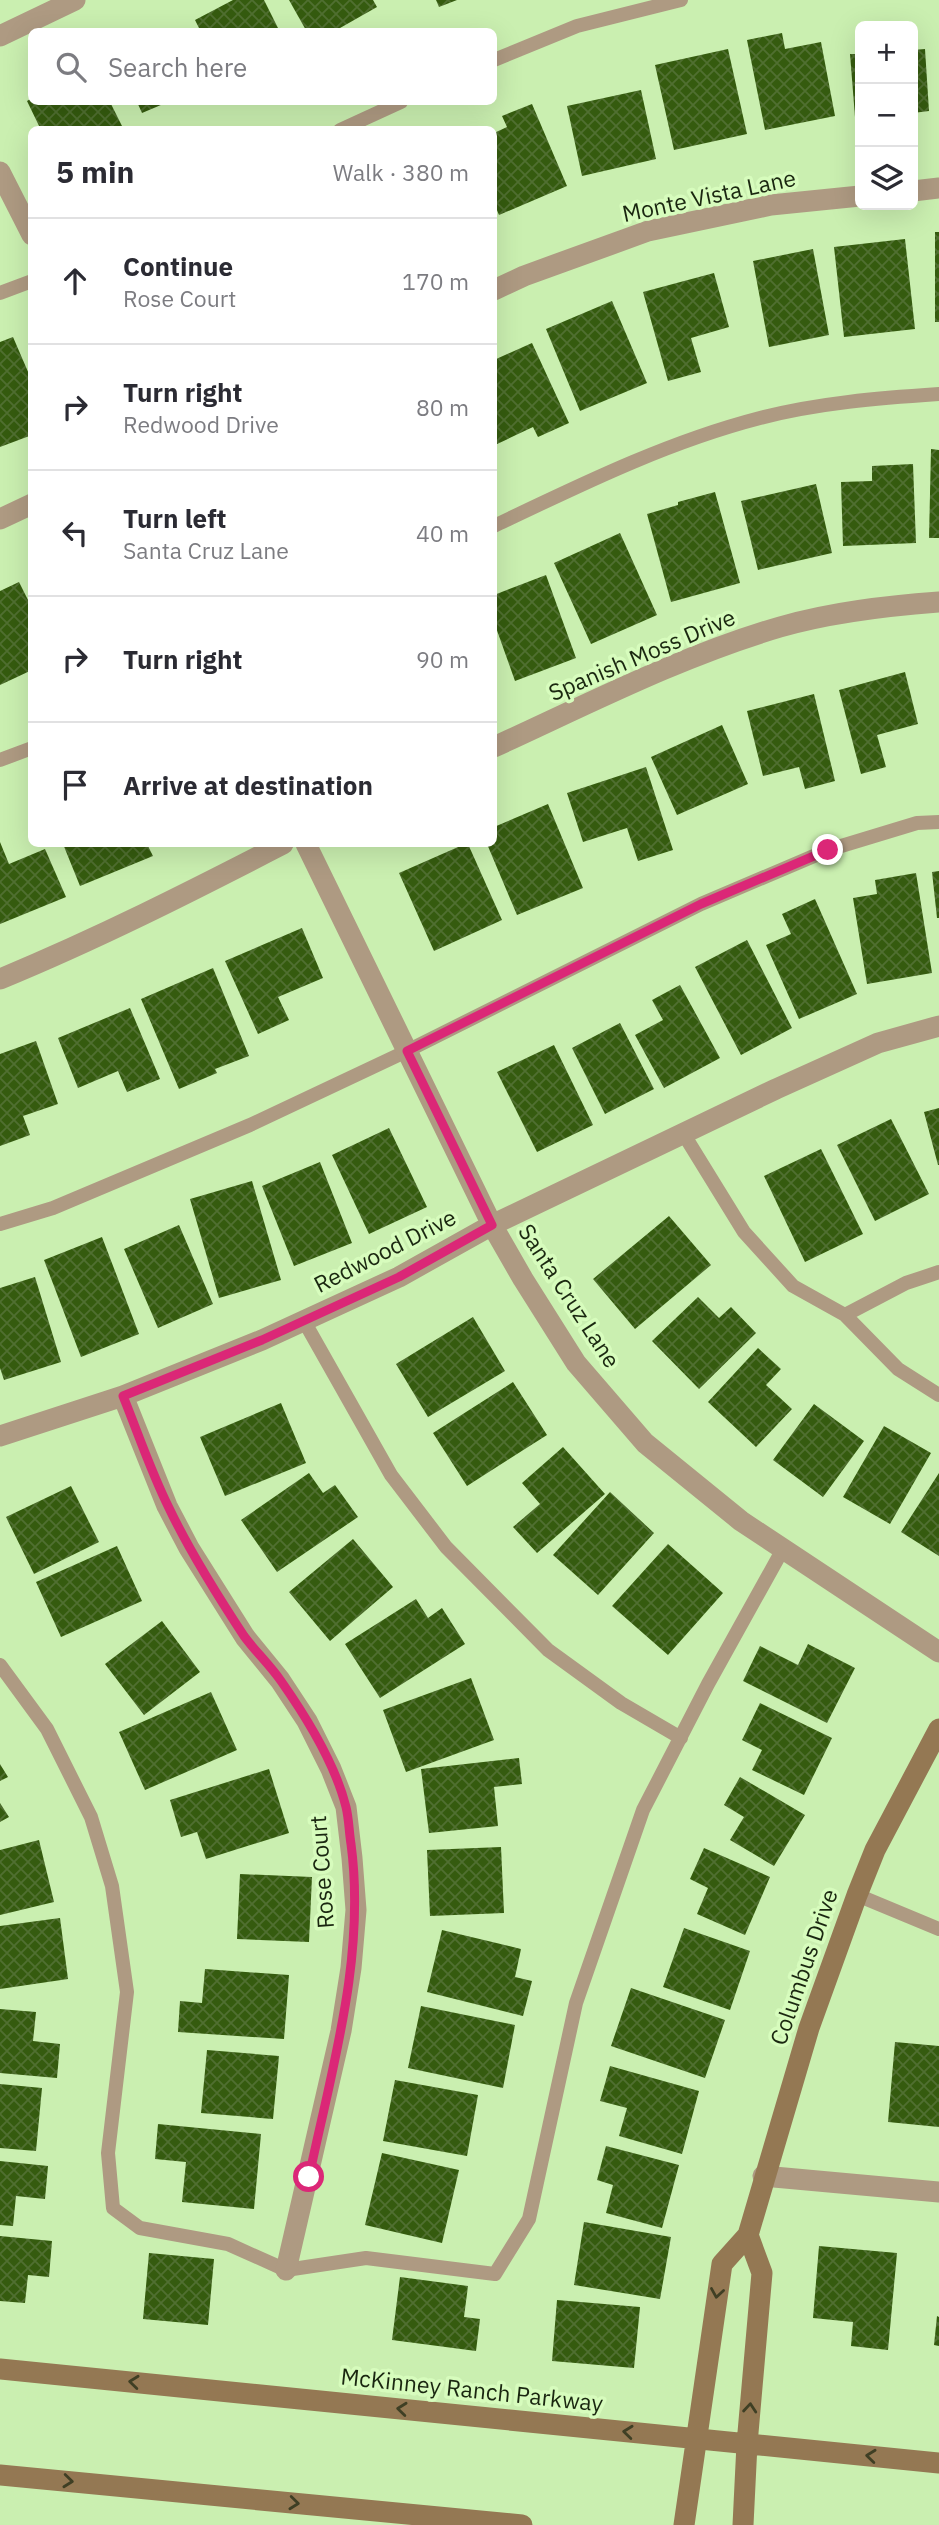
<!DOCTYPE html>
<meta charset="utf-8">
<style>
body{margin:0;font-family:"IBM Plex Sans",sans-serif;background:#f7f7f7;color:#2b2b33}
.controls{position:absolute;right:21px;top:21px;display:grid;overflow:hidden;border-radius:10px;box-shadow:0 7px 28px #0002}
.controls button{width:63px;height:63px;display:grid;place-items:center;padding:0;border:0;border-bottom:2px solid #e1e1e2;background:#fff;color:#2b2b33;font:35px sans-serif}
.stop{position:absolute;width:21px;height:21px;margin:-16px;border:5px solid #db2777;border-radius:50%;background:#fff}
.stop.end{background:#db2777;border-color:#fff;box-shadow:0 2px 7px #0008}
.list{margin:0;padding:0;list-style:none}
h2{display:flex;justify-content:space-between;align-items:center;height:91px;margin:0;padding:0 28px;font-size:30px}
h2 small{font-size:23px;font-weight:400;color:#7c7c81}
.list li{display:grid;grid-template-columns:46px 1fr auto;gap:21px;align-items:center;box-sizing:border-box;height:126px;padding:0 28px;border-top:2px solid #e1e1e2}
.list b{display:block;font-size:26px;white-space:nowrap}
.list p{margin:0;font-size:23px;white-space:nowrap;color:#7c7c81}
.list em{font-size:23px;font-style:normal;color:#7c7c81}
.icon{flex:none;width:38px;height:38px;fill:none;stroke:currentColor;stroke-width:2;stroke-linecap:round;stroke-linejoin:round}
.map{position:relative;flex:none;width:939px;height:2525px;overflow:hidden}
.search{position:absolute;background:#fff;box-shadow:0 7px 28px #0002;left:28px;top:28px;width:469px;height:77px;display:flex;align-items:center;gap:18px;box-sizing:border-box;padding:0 24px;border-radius:10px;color:#7c7c81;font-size:26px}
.panel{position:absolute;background:#fff;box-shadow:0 7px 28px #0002;left:28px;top:126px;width:469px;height:721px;border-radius:10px}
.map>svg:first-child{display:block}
.building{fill:url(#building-cross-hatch)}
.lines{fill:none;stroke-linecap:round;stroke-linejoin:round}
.lane{stroke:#ae9a82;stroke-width:14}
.street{stroke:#ae9a82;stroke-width:21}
.secondary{stroke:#947853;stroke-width:21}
.oneway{stroke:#3f3f24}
.route{stroke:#db2777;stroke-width:9}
.labels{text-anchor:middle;stroke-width:7;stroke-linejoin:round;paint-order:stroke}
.street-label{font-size:23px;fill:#1a2710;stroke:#d7fcbd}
</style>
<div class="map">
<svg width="939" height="2525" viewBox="0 0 939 2525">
<defs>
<pattern id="building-cross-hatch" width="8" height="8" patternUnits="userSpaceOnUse" patternTransform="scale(1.75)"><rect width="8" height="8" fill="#355b0f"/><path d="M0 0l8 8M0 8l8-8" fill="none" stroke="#506f31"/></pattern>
</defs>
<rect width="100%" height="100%" fill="#caefb0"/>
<!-- building -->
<path class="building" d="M 233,0 L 264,0 L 280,32 L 201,32 L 195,20 Z
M 289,0 L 373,0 L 377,7 L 333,32 L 307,32 Z
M 436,0 L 457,0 L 439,7 Z
M 782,33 L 785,49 L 821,42 L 835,116 L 765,130 L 747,40 Z
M 728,49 L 747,134 L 674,150 L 655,65 Z
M 925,49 L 929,111 L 913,113 L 913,50 Z
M 850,54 L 860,54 L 860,116 L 855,117 Z
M 641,90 L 656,159 L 582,176 L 567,106 Z
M 32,98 L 32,102 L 110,102 L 124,130 L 41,130 L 27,101 Z
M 137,102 L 168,102 L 142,113 Z
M 532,104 L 567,186 L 499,215 L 494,203 L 494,133 L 507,127 L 502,116 Z
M 935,232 L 939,232 L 939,322 L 935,322 Z
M 905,239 L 915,329 L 844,337 L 834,247 Z
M 813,249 L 829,335 L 769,347 L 753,261 Z
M 714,273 L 729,327 L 691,338 L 701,372 L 668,381 L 643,292 Z
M 612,301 L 647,383 L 580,411 L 546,329 Z
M 13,337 L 32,381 L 32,435 L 0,447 L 0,342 Z
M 532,343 L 569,423 L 538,437 L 533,427 L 495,445 L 494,360 Z
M 931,449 L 939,450 L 939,538 L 929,538 Z
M 913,464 L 916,543 L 843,546 L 841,482 L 872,481 L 872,466 Z
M 816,484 L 832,553 L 758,570 L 741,501 Z
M 715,492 L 740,583 L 671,602 L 647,514 L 678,505 L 678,502 Z
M 620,533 L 657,615 L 591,644 L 554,563 Z
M 546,575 L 576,658 L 515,681 L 494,622 L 494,595 Z
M 19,582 L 32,608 L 32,670 L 0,685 L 0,591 Z
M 905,672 L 918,724 L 877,735 L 886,767 L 861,774 L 839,690 Z
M 814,694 L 835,781 L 805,789 L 799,767 L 763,776 L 747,711 Z
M 722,725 L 748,784 L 677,815 L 651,757 Z
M 646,767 L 673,850 L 638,861 L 627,828 L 583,842 L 567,793 Z
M 548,804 L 583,888 L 517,915 L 487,844 L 494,844 L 494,827 Z
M 0,842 L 9,864 L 45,849 L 66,897 L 0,924 Z
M 63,844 L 147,844 L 153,856 L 80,886 Z
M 465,844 L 468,844 L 502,920 L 434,951 L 399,873 Z
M 939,871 L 939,918 L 937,918 L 932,872 Z
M 916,873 L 932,973 L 867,984 L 853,898 L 877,894 L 875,880 Z
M 815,899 L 857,994 L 799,1019 L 766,945 L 791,934 L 782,914 Z
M 302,928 L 323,978 L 278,997 L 289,1020 L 258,1034 L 225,961 Z
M 747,940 L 792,1028 L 741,1055 L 695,967 Z
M 213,968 L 249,1056 L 215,1069 L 217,1073 L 179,1089 L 141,999 Z
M 680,985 L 720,1058 L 664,1088 L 635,1035 L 663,1020 L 652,1000 Z
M 130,1008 L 160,1079 L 127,1092 L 118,1071 L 78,1088 L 58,1038 Z
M 620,1023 L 654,1089 L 605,1114 L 572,1048 Z
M 36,1041 L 58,1104 L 23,1116 L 30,1135 L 0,1146 L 0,1054 Z
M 554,1045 L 593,1125 L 537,1152 L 497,1072 Z
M 939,1108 L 939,1165 L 938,1165 L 924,1112 Z
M 891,1119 L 929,1194 L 875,1221 L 837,1145 Z
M 389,1128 L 427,1207 L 369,1234 L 332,1155 Z
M 821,1149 L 863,1234 L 805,1262 L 764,1176 Z
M 320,1162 L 352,1243 L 294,1266 L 262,1186 Z
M 252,1181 L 281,1280 L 219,1298 L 190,1199 Z
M 669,1216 L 711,1265 L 635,1329 L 593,1279 Z
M 179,1225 L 213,1304 L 158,1328 L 124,1249 Z
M 102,1237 L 139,1334 L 81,1357 L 44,1260 Z
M 35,1277 L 61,1362 L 4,1380 L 0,1368 L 0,1288 Z
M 698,1297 L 719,1318 L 731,1307 L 756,1333 L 699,1389 L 652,1341 Z
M 473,1317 L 505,1371 L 428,1417 L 396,1364 Z
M 758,1348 L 781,1369 L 766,1385 L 792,1409 L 756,1447 L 708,1402 Z
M 513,1382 L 547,1435 L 467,1486 L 433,1433 Z
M 281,1403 L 306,1463 L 225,1496 L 200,1437 Z
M 814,1404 L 864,1441 L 823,1497 L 773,1460 Z
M 884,1426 L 931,1453 L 890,1524 L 843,1497 Z
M 563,1447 L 605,1494 L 537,1553 L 513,1527 L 540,1504 L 522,1483 Z
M 309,1473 L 323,1493 L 335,1485 L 358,1517 L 277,1572 L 241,1520 Z
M 939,1473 L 939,1556 L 901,1532 Z
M 71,1486 L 99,1542 L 34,1574 L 6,1517 Z
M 610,1492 L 654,1533 L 598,1595 L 553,1555 Z
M 353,1539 L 393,1587 L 330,1641 L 289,1592 Z
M 668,1544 L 723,1593 L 668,1655 L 612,1606 Z
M 117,1546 L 142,1601 L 61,1637 L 36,1582 Z
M 416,1599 L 428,1618 L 442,1608 L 465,1644 L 380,1698 L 345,1644 Z
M 162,1621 L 200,1672 L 144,1715 L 105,1664 Z
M 808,1644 L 855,1668 L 827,1723 L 743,1681 L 760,1646 L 798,1665 Z
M 471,1678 L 494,1740 L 406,1772 L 383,1710 Z
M 211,1692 L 237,1750 L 145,1790 L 119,1732 Z
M 760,1703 L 832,1738 L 804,1795 L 752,1770 L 762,1750 L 742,1740 Z
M 519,1758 L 522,1784 L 494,1787 L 498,1826 L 429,1833 L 421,1769 Z
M 0,1764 L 8,1777 L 0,1781 Z
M 269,1769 L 289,1833 L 206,1859 L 197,1832 L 181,1837 L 170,1800 Z
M 740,1777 L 805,1815 L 774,1866 L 730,1840 L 744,1817 L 724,1805 Z
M 0,1803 L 9,1817 L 0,1822 Z
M 39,1840 L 54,1902 L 0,1915 L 0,1850 Z
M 501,1847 L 504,1913 L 430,1916 L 427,1850 Z
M 704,1848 L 770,1877 L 745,1935 L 697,1914 L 708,1888 L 690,1879 Z
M 240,1874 L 312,1877 L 309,1942 L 237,1939 Z
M 60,1918 L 68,1979 L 0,1989 L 0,1926 Z
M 684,1928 L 750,1951 L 730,2010 L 663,1987 Z
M 442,1930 L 521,1949 L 515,1977 L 532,1981 L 523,2016 L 427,1992 Z
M 205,1969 L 289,1975 L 284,2039 L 178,2032 L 180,2001 L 202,2003 Z
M 631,1988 L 725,2020 L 705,2078 L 611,2046 Z
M 421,2006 L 515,2025 L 503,2088 L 408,2068 Z
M 0,2009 L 36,2012 L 33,2041 L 60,2044 L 57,2078 L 0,2073 Z
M 895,2042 L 939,2046 L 939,2127 L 888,2122 Z
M 207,2050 L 279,2056 L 273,2119 L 201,2113 Z
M 610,2066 L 699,2091 L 682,2154 L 619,2136 L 627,2108 L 600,2101 Z
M 395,2080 L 478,2095 L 467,2156 L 383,2141 Z
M 0,2084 L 42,2088 L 36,2151 L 0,2148 Z
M 158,2124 L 261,2134 L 254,2209 L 182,2202 L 186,2162 L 155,2159 Z
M 606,2146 L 679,2165 L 662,2228 L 606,2213 L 613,2185 L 597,2180 Z
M 382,2153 L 459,2170 L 442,2243 L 365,2225 Z
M 0,2161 L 48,2166 L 45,2199 L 16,2196 L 13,2226 L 0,2225 Z
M 584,2222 L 671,2237 L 660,2299 L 574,2285 Z
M 0,2236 L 52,2241 L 49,2277 L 28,2275 L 25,2303 L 0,2301 Z
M 819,2246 L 897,2253 L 888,2350 L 851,2346 L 853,2322 L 813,2318 Z
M 149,2253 L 214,2259 L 208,2325 L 143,2319 Z
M 400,2277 L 468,2286 L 464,2317 L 480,2319 L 476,2351 L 392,2340 Z
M 557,2300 L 640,2307 L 634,2368 L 552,2361 Z
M 937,2316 L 939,2317 L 939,2346 L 934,2345 Z"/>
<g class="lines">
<!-- lane -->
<path class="lane" d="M 494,60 L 577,26 L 681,0
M 340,130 L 401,102
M 0,293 L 32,281
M 494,526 C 580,485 667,442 760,418 C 818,403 879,398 939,394
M 0,760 L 32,748
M 683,1133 L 744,1232 L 793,1286 L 845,1315 L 906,1283 L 939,1272
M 0,1224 L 53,1208 L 250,1125 L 407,1051 L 701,904 L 828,850 L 917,823 L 939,822
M 845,1315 L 898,1369 L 939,1395
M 304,1321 L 391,1475 L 446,1547 L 548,1650 L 621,1703 L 681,1738
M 0,1665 L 47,1729 L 91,1817 L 112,1886 L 127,1992 L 108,2153 L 113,2208 L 140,2228 L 228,2244 L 286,2270 L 366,2258 L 495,2274 L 529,2219 L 576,2003 L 643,1810 L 708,1684 L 783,1549
M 857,1895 L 939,1929"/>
<!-- street -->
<path class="street" d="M 0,36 L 75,0
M 0,172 L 32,235
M 913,191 L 939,188
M 494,290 L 524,276 L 648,231 L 771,205 L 860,196
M 0,519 L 32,504
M 494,747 C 588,704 681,656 780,627 C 832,612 886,606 939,602
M 306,844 L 492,1225 L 523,1279 L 576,1363 L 645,1443 L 741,1521 L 939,1652
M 0,979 C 97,939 190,892 283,844
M 123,1396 L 167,1506 L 189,1548 L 245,1637 L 280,1680 L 307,1721 L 331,1769 L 346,1807 L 352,1858 L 356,1910 L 351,1968 L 341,2031 L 286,2270
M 0,1436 L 123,1396 L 262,1340 L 399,1277 L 492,1225 L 776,1089 L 878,1043 L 939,1026
M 763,2176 L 939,2192"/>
<!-- secondary -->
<path class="secondary" d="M 0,2369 L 939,2463
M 0,2475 L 522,2525
M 684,2525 L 722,2264 L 748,2235 L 809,2028 L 857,1895 L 875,1850 L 939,1729
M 743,2525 L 747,2444 L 762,2273 L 748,2235"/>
</g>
<!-- one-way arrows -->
<defs><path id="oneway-chevron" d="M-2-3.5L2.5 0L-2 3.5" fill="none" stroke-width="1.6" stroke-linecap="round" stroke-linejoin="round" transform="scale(1.75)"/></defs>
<g class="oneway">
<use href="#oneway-chevron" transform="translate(717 2293) rotate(99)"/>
<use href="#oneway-chevron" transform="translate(134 2382) rotate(-174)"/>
<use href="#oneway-chevron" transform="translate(750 2408) rotate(-85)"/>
<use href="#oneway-chevron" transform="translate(402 2409) rotate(-174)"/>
<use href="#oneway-chevron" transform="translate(628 2432) rotate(-174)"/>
<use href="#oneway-chevron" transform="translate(871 2456) rotate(-174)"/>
<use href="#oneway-chevron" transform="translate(68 2481) rotate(6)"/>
<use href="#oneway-chevron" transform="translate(294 2503) rotate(6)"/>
</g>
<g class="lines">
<!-- route -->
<path class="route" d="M 309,2177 C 332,2068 366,1956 351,1844 C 349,1832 349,1819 346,1807 C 335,1763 307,1718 281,1681 C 270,1665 255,1651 244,1636 C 217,1595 190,1552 169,1508 C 151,1472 138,1433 123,1396 L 262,1340 L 399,1277 L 492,1225 L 407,1051 L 701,904 L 828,850"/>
</g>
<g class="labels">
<!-- street labels -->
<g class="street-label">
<text transform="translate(709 196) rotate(-12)" y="8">Monte Vista Lane</text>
<text transform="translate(642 655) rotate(-23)" y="8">Spanish Moss Drive</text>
<text transform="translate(385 1251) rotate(-27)" y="8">Redwood Drive</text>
<text transform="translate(569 1296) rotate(57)" y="8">Santa Cruz Lane</text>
<text transform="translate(322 1872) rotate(-94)" y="8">Rose Court</text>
<text transform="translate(804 1967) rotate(-71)" y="8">Columbus Drive</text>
<text transform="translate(472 2390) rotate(6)" y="8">McKinney Ranch Parkway</text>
</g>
</g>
</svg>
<div class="controls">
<button>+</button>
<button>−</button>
<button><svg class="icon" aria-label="layers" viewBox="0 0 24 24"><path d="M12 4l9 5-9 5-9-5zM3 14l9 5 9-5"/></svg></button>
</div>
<div class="stop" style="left:309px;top:2177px"></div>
<div class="stop end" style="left:828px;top:850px"></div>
<div class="search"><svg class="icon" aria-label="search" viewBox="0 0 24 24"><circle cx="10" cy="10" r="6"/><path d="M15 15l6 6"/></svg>Search here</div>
<section class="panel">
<h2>5 min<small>Walk · 380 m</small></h2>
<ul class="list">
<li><svg class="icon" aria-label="ahead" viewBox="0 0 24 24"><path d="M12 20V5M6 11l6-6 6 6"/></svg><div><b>Continue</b><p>Rose Court</p></div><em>170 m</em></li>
<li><svg class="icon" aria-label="right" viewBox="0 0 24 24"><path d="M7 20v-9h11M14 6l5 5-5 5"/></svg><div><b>Turn right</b><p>Redwood Drive</p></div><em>80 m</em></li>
<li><svg class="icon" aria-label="left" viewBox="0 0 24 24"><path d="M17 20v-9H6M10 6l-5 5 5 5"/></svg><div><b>Turn left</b><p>Santa Cruz Lane</p></div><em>40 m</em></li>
<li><svg class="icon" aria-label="right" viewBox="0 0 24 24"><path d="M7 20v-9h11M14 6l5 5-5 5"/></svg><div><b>Turn right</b></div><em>90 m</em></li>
<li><svg class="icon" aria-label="arrive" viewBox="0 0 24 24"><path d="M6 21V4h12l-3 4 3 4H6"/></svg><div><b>Arrive at destination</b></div></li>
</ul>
</section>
</div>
